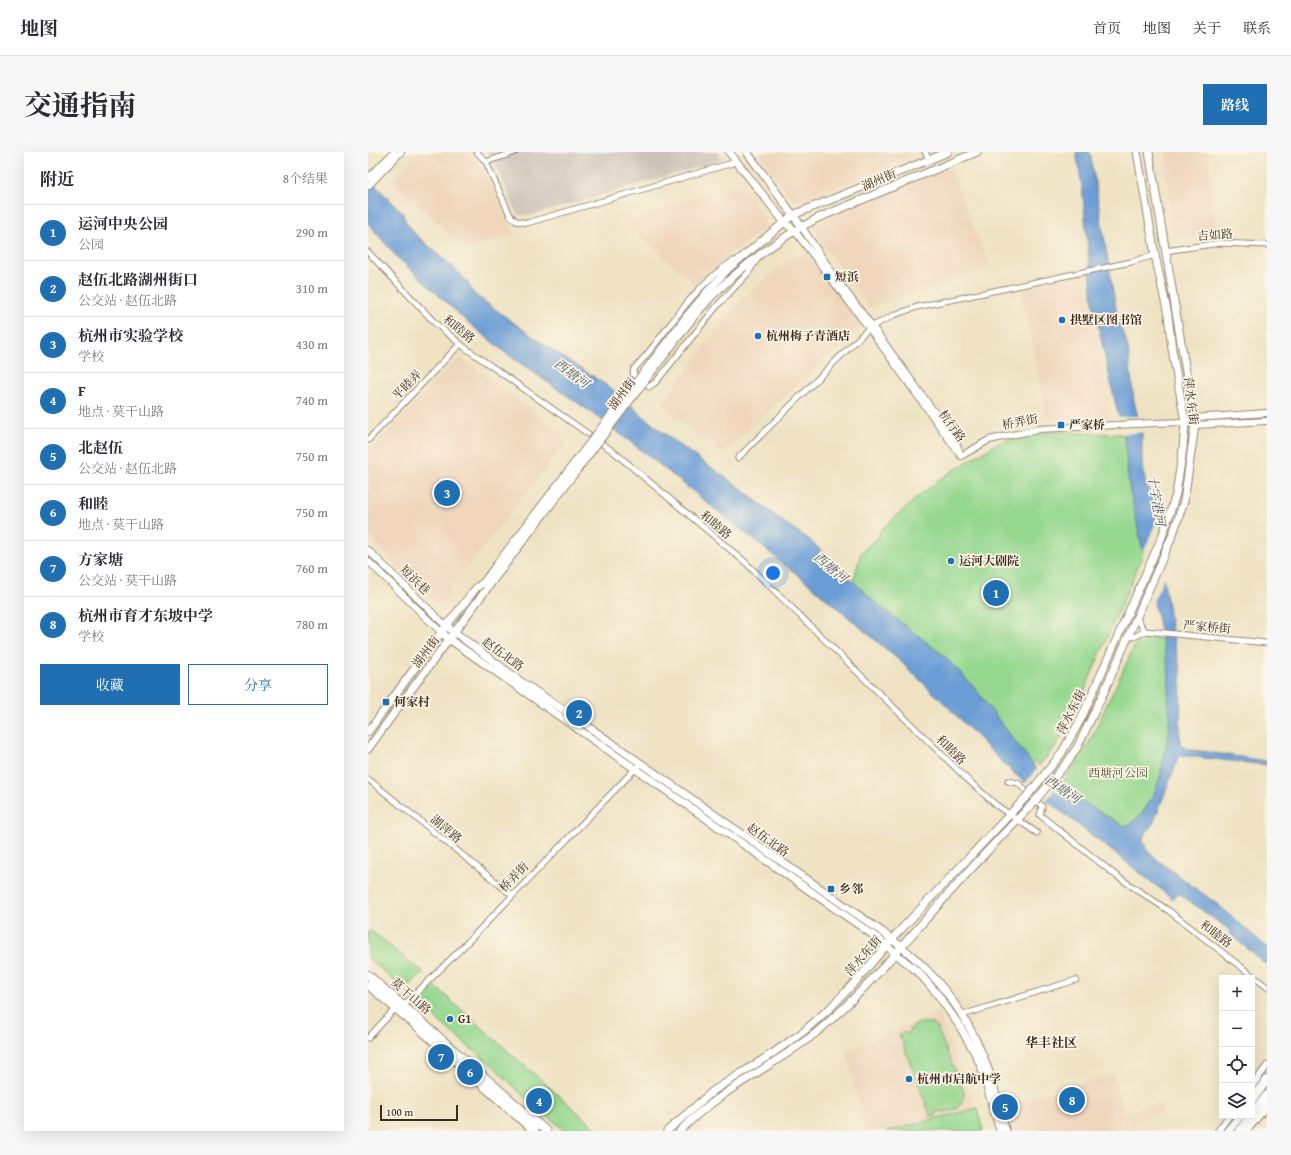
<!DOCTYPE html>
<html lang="zh">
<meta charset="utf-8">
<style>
body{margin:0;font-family:"Gentium Book Plus","Noto Serif SC",serif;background:#f7f7f7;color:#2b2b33}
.controls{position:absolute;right:12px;bottom:12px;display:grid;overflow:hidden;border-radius:0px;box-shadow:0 4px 16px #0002}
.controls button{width:36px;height:36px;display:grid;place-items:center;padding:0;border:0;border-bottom:1px solid #e1e1e2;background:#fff;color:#2b2b33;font:20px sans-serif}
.scale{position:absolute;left:12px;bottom:10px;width:78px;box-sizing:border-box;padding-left:4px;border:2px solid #3b2a1e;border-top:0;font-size:11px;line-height:14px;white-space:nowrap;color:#3b2a1e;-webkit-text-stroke:3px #fcf5e5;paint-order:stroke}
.you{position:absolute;left:405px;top:421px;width:14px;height:14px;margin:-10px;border:3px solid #fff;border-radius:50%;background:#1a73e8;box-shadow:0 0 0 6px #1a73e833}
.badge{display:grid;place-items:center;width:26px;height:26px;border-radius:50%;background:#1f6fb2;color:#fff;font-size:13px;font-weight:700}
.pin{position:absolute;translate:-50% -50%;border:2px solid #fff;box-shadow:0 1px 4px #0006}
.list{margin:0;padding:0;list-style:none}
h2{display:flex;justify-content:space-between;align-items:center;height:52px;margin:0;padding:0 16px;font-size:17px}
h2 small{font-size:13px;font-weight:400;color:#7c7c81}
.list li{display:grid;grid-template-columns:26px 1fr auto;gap:12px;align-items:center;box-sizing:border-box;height:56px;padding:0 16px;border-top:1px solid #e1e1e2}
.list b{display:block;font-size:15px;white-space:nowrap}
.list p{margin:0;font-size:13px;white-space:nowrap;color:#7c7c81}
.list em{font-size:13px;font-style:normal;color:#7c7c81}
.actions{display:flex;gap:8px;padding:12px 16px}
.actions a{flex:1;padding:9px 0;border:1px solid #1f6fb2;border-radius:0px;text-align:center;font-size:14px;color:#1f6fb2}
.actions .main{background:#1f6fb2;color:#fff}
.icon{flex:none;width:22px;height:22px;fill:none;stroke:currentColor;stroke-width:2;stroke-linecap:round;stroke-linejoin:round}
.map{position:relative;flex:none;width:899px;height:979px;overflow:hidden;border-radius:0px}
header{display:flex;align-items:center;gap:24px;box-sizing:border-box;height:56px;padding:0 20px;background:#fff;border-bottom:1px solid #e1e1e2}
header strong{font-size:19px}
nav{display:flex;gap:22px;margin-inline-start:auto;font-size:14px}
.intro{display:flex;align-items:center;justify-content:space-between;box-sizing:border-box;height:96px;padding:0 24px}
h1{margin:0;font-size:28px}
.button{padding:10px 18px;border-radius:0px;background:#1f6fb2;color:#fff;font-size:14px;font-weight:700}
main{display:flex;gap:24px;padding:0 24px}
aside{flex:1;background:#fff;border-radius:0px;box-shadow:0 4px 16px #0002}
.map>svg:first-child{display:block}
.built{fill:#efd6bc}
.industrial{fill:#cdc2b9}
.green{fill:#96d890;stroke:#688157}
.water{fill:#6b9dd6;stroke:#53647a}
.pier{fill:#efe3c4}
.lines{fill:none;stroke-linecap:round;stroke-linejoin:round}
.minor-casing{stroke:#958671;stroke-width:7}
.tertiary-casing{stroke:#958671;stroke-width:8}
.secondary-casing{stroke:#958671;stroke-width:9}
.primary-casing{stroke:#958671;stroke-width:10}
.minor{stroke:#fff;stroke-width:5}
.tertiary{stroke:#fff;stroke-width:6}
.secondary{stroke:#fff;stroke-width:7}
.primary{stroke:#fff;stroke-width:8}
.secondary-bridge-casing{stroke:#958671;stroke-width:9;stroke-linecap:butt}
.secondary-bridge{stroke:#fff;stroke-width:7}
.poi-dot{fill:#1f6fb2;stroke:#fcf5e5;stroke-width:1.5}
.labels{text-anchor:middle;stroke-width:3.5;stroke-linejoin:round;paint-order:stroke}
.street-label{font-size:12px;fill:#3b2a1e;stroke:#fcf5e5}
.poi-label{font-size:12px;font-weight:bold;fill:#3b2a1e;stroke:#fcf5e5;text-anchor:start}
.park-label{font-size:12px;fill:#52563a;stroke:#fcf5e5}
.water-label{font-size:13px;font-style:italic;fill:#4e5868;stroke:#fcf5e5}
.neighbourhood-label{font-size:13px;font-weight:bold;fill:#3b2a1e;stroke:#fcf5e5}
</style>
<header>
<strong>地图</strong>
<nav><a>首页</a><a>地图</a><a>关于</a><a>联系</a></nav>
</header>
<div class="intro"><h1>交通指南</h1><a class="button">路线</a></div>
<main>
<aside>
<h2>附近<small>8个结果</small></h2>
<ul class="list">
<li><span class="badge">1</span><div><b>运河中央公园</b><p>公园</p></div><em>290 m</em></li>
<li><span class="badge">2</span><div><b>赵伍北路湖州街口</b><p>公交站 · 赵伍北路</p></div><em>310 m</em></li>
<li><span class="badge">3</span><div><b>杭州市实验学校</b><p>学校</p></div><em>430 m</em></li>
<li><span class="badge">4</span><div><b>F</b><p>地点 · 莫干山路</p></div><em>740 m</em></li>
<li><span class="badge">5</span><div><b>北赵伍</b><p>公交站 · 赵伍北路</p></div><em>750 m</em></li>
<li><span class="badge">6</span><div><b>和睦</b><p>地点 · 莫干山路</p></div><em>750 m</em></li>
<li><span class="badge">7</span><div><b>方家塘</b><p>公交站 · 莫干山路</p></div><em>760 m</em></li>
<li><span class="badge">8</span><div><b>杭州市育才东坡中学</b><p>学校</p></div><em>780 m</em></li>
</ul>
<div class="actions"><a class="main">收藏</a><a>分享</a></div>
</aside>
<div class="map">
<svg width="899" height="979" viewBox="0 0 899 979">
<rect width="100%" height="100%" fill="#fcf5e5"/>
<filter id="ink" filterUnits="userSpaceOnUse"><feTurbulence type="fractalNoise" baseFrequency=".025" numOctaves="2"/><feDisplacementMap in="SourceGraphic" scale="8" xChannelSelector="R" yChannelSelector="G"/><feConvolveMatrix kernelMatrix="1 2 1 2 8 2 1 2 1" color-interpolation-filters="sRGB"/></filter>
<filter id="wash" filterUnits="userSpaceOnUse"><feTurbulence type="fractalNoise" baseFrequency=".012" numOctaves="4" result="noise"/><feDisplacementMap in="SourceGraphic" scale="16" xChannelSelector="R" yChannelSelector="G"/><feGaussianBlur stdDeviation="0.9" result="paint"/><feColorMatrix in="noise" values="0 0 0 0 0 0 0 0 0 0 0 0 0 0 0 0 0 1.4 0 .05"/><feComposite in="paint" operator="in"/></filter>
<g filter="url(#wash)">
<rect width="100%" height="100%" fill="#efe3c4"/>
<!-- built -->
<path class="built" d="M 50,0 L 102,0 L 115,17 L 123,32 L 147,83 L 98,97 L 24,28 Z
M 542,0 L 539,5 L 437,49 L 430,49 L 422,46 L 390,0 Z
M 797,0 L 840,0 L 847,74 L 844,82 L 814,86 L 808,85 L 804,77 Z
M 581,16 L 623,115 L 501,156 L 443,74 Z
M 360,34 L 369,34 L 378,39 L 393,61 L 397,68 L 396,77 L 357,105 L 328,134 L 257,70 Z
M 438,102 L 494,173 L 354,303 L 293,253 L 366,155 L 421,107 Z
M 716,122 L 743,264 L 679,268 L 653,135 Z
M 89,207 L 95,207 L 195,282 L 198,291 L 80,439 L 82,443 L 76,450 L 71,452 L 65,450 L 18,403 L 0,381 L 0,301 Z
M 570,861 L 608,955 L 513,979 L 497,979 L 479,899 Z
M 745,923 L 756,961 L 792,951 L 796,961 L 767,970 L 770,979 L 648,979 L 647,971 L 642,952 Z"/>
<!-- industrial -->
<path class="industrial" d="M 118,0 L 349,0 L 354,8 L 161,64 L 150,63 L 146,57 L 128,12 Z"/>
<!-- green -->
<path class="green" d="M 686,280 L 756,282 L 761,334 L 776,401 L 710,553 L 688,594 L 671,614 L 667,609 L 664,613 L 605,534 L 575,503 L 509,452 L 485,430 L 493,400 L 510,385 L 513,378 L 553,342 L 578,323 L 630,291 L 650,285 Z
M 776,486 L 794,487 L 801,519 L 800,555 L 802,562 L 800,585 L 792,625 L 786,642 L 780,653 L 772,664 L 761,673 L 756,674 L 707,646 L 707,643 L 697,633 L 696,628 L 721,591 L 766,495 L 769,490 Z
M 3,779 L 55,820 L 39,836 L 35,836 L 0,806 L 0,780 Z
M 67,834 L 89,854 L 231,979 L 197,979 L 151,940 L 119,908 L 98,893 L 54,854 C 48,845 60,840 67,834 Z
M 551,871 L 563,871 L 568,874 L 596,940 C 595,957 583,962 567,959 L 568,964 L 563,965 L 531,882 L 537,880 L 539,883 L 542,877 Z
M 609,956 L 615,979 L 519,979 Z"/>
<!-- water -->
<path class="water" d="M 708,0 L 722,0 L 749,163 L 752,175 L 757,185 L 760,196 L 766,249 L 774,281 L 774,312 L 778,333 L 786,349 L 796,429 L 804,480 L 813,521 L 812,592 L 819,597 L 899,609 L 899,613 L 819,604 L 811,604 L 785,672 L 776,683 L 775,688 L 778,697 L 792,710 L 853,755 L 899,795 L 899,813 L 862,782 L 863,779 L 810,741 L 805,747 L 667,639 L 642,618 L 573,548 L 532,509 L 440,431 L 278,302 L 230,265 L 139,202 L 96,167 L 27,103 L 0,71 L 0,26 L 34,60 L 38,70 L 47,82 L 84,114 L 98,128 L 106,142 L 178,194 L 243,236 L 288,275 L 318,298 L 370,334 L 411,367 L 442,388 L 509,452 L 575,503 L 605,534 L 676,627 L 756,674 L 761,673 L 772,664 L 776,659 L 786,642 L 792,625 L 800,585 L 802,562 L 800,555 L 801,519 L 787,455 L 781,417 L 775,399 L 761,334 L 756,282 L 747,250 L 725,151 L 714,34 Z"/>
<!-- pier -->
<path class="pier" d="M 771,264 L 776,280 L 754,282 L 749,265 Z
M 790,365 L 797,423 L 784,452 L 779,418 L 774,404 Z
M 669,616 L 677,626 L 690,634 L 677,649 L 656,633 Z"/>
</g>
<g filter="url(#ink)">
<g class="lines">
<!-- minor casing -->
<g class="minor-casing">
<path id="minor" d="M 109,0 L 118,10 L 142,63 L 148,69 L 159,71 L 368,10
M 557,0 L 561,7
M 118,10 L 147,0
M 797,99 L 852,91 L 899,93
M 0,100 L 67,171 L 96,195 L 246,300 L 377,410 L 599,627 L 628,653 L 669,681
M 365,109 C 323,135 299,182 266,217 L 265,222 L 281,235 L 288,230 L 349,154 L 380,121 L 390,106
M 0,288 L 92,192
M 370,306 L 501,176 L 526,163 L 549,155 L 763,110 L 787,103
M 768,465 L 777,479
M 760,484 L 766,485 L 777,479 L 899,491
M 0,627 L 144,743
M 640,629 L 650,631 L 674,654 L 672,663 L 750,725 L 801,759 L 899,835
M 35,854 L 92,798 L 270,614
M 594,863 L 708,828
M 0,886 L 27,857"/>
</g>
<!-- tertiary casing -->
<g class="tertiary-casing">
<path id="tertiary" d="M 0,26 L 26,0
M 0,34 L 33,0
M 426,78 L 501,176 L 593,304 L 588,290 L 504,174 L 469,128 L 433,74
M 823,267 L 826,266 L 899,261
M 593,304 L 621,288 L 672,277 L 786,271 L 817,270 L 827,273 L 899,269
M 0,398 L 78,474
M 0,409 L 73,480
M 884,934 L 899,914
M 850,979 L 861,964
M 879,979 L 899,954"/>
</g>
<!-- secondary casing -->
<g class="secondary-casing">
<path id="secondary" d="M 361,0 L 417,71 L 426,78
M 379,0 L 433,74
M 339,140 L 361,116 L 425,63 L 580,0
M 345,143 C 377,112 411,86 450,66 L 609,0
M 78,474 L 155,531 L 208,566 L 513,779 C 523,787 534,795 544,804 C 579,834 606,876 621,920 C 628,939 631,960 638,979
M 73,480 L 81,487 L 508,785 L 552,822 L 570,843 L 591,873 L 607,901 L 613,914 L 632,979
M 0,580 L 65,491 L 108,436 L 116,430 L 127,415
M 0,597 L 29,557 L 132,419
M 693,602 L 713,567 L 794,385 L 808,342 L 815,297 L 817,270 L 804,197 L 800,163 L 787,103 L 769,0
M 701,608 L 710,594 L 736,540 L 805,382 L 816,349 L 827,273 L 781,0
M 299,979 L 345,939 L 405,901 L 435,880 L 463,855 L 489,828 L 523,788 L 660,643
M 312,979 C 351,938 405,915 449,880 C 486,849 518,812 550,776 C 588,733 627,690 667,649"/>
</g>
<!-- primary casing -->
<g class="primary-casing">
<path id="primary" d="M 0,823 L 178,979
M 0,833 L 50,875 L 166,979
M 884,948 L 899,928
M 884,962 L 899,943
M 860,979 L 872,964
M 871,979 L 883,964"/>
</g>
<!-- minor -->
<use href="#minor" class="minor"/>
<!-- tertiary -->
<use href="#tertiary" class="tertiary"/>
<!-- secondary -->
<use href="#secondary" class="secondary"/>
<!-- primary -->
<use href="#primary" class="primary"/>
<!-- secondary-bridge casing -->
<g class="secondary-bridge-casing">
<path id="secondary-bridge" d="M 127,415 L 319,164 L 339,140
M 132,419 L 327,163 L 345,143
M 660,643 L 693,602
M 667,649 L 701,608"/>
</g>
<!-- secondary-bridge -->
<use href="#secondary-bridge" class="secondary-bridge"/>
</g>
</g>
<!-- markers -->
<g class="poi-dot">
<rect x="455" y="121" width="8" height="8" rx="2"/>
<circle cx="694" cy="168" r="4"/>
<circle cx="390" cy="184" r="4"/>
<rect x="689" y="269" width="8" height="8" rx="2"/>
<circle cx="583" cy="409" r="4"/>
<rect x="14" y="546" width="8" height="8" rx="2"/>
<rect x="459" y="733" width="8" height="8" rx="2"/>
<circle cx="82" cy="867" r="4"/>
<circle cx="541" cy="927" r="4"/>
</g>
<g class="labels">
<!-- street labels -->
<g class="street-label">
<text transform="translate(511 28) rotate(-23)" y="4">湖州街</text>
<text transform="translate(847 83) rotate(-4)" y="4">吉如路</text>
<text transform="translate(91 177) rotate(39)" y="4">和睦路</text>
<text transform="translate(39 233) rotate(-46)" y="4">平睦弄</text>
<text transform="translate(254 242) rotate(-53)" y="4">湖州街</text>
<text transform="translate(823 249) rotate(83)" y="4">萍水东街</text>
<text transform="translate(652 270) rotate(-11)" y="4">桥弄街</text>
<text transform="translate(584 274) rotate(54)" y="4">杭行路</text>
<text transform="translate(348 373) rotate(40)" y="4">和睦路</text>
<text transform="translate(47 428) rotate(44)" y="4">短浜巷</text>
<text transform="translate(839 475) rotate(5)" y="4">严家桥街</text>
<text transform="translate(58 500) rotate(-53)" y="4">湖州街</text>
<text transform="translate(135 502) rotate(36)" y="4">赵伍北路</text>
<text transform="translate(703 560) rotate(-63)" y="4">萍水东街</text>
<text transform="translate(583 598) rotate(45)" y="4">和睦路</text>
<text transform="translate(78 677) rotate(39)" y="4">湖萍路</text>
<text transform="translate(400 688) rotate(35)" y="4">赵伍北路</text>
<text transform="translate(146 725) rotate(-46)" y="4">桥弄街</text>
<text transform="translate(848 782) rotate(37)" y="4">和睦路</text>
<text transform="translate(495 804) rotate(-49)" y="4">萍水东街</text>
<text transform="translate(43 844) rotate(41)" y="4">莫干山路</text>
</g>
<!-- poi labels -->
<g class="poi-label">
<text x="467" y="129">短浜</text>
<text x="702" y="172">拱墅区图书馆</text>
<text x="398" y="188">杭州梅子青酒店</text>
<text x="701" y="277">严家桥</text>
<text x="591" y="413">运河大剧院</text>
<text x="26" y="554">何家村</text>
<text x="471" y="741">乡邻</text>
<text x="90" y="871">G1</text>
<text x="549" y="931">杭州市启航中学</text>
</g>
<!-- park labels -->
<g class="park-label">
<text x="750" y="625">西塘河公园</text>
</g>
<!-- water labels -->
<g class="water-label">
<text transform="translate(204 221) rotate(36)" y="5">西塘河</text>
<text transform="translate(789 348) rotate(80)" y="5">十字港河</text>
<text transform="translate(463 415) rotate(39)" y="5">西塘河</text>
<text transform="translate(695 637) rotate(33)" y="5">西塘河</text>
</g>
<!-- neighbourhood labels -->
<g class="neighbourhood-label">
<text x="683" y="895">华丰社区</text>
</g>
</g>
</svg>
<div class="controls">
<button>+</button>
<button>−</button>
<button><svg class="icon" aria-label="locate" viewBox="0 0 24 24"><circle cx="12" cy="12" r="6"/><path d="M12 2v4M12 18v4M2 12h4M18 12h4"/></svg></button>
<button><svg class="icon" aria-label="layers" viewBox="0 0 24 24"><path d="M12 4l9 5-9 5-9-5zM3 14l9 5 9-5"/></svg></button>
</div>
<div class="scale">100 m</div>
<div class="you"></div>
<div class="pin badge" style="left:628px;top:441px">1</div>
<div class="pin badge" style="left:211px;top:561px">2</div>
<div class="pin badge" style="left:79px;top:341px">3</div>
<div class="pin badge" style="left:171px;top:949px">4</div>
<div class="pin badge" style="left:637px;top:955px">5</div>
<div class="pin badge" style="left:102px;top:920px">6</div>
<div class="pin badge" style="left:73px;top:905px">7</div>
<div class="pin badge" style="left:704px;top:948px">8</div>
</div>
</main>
